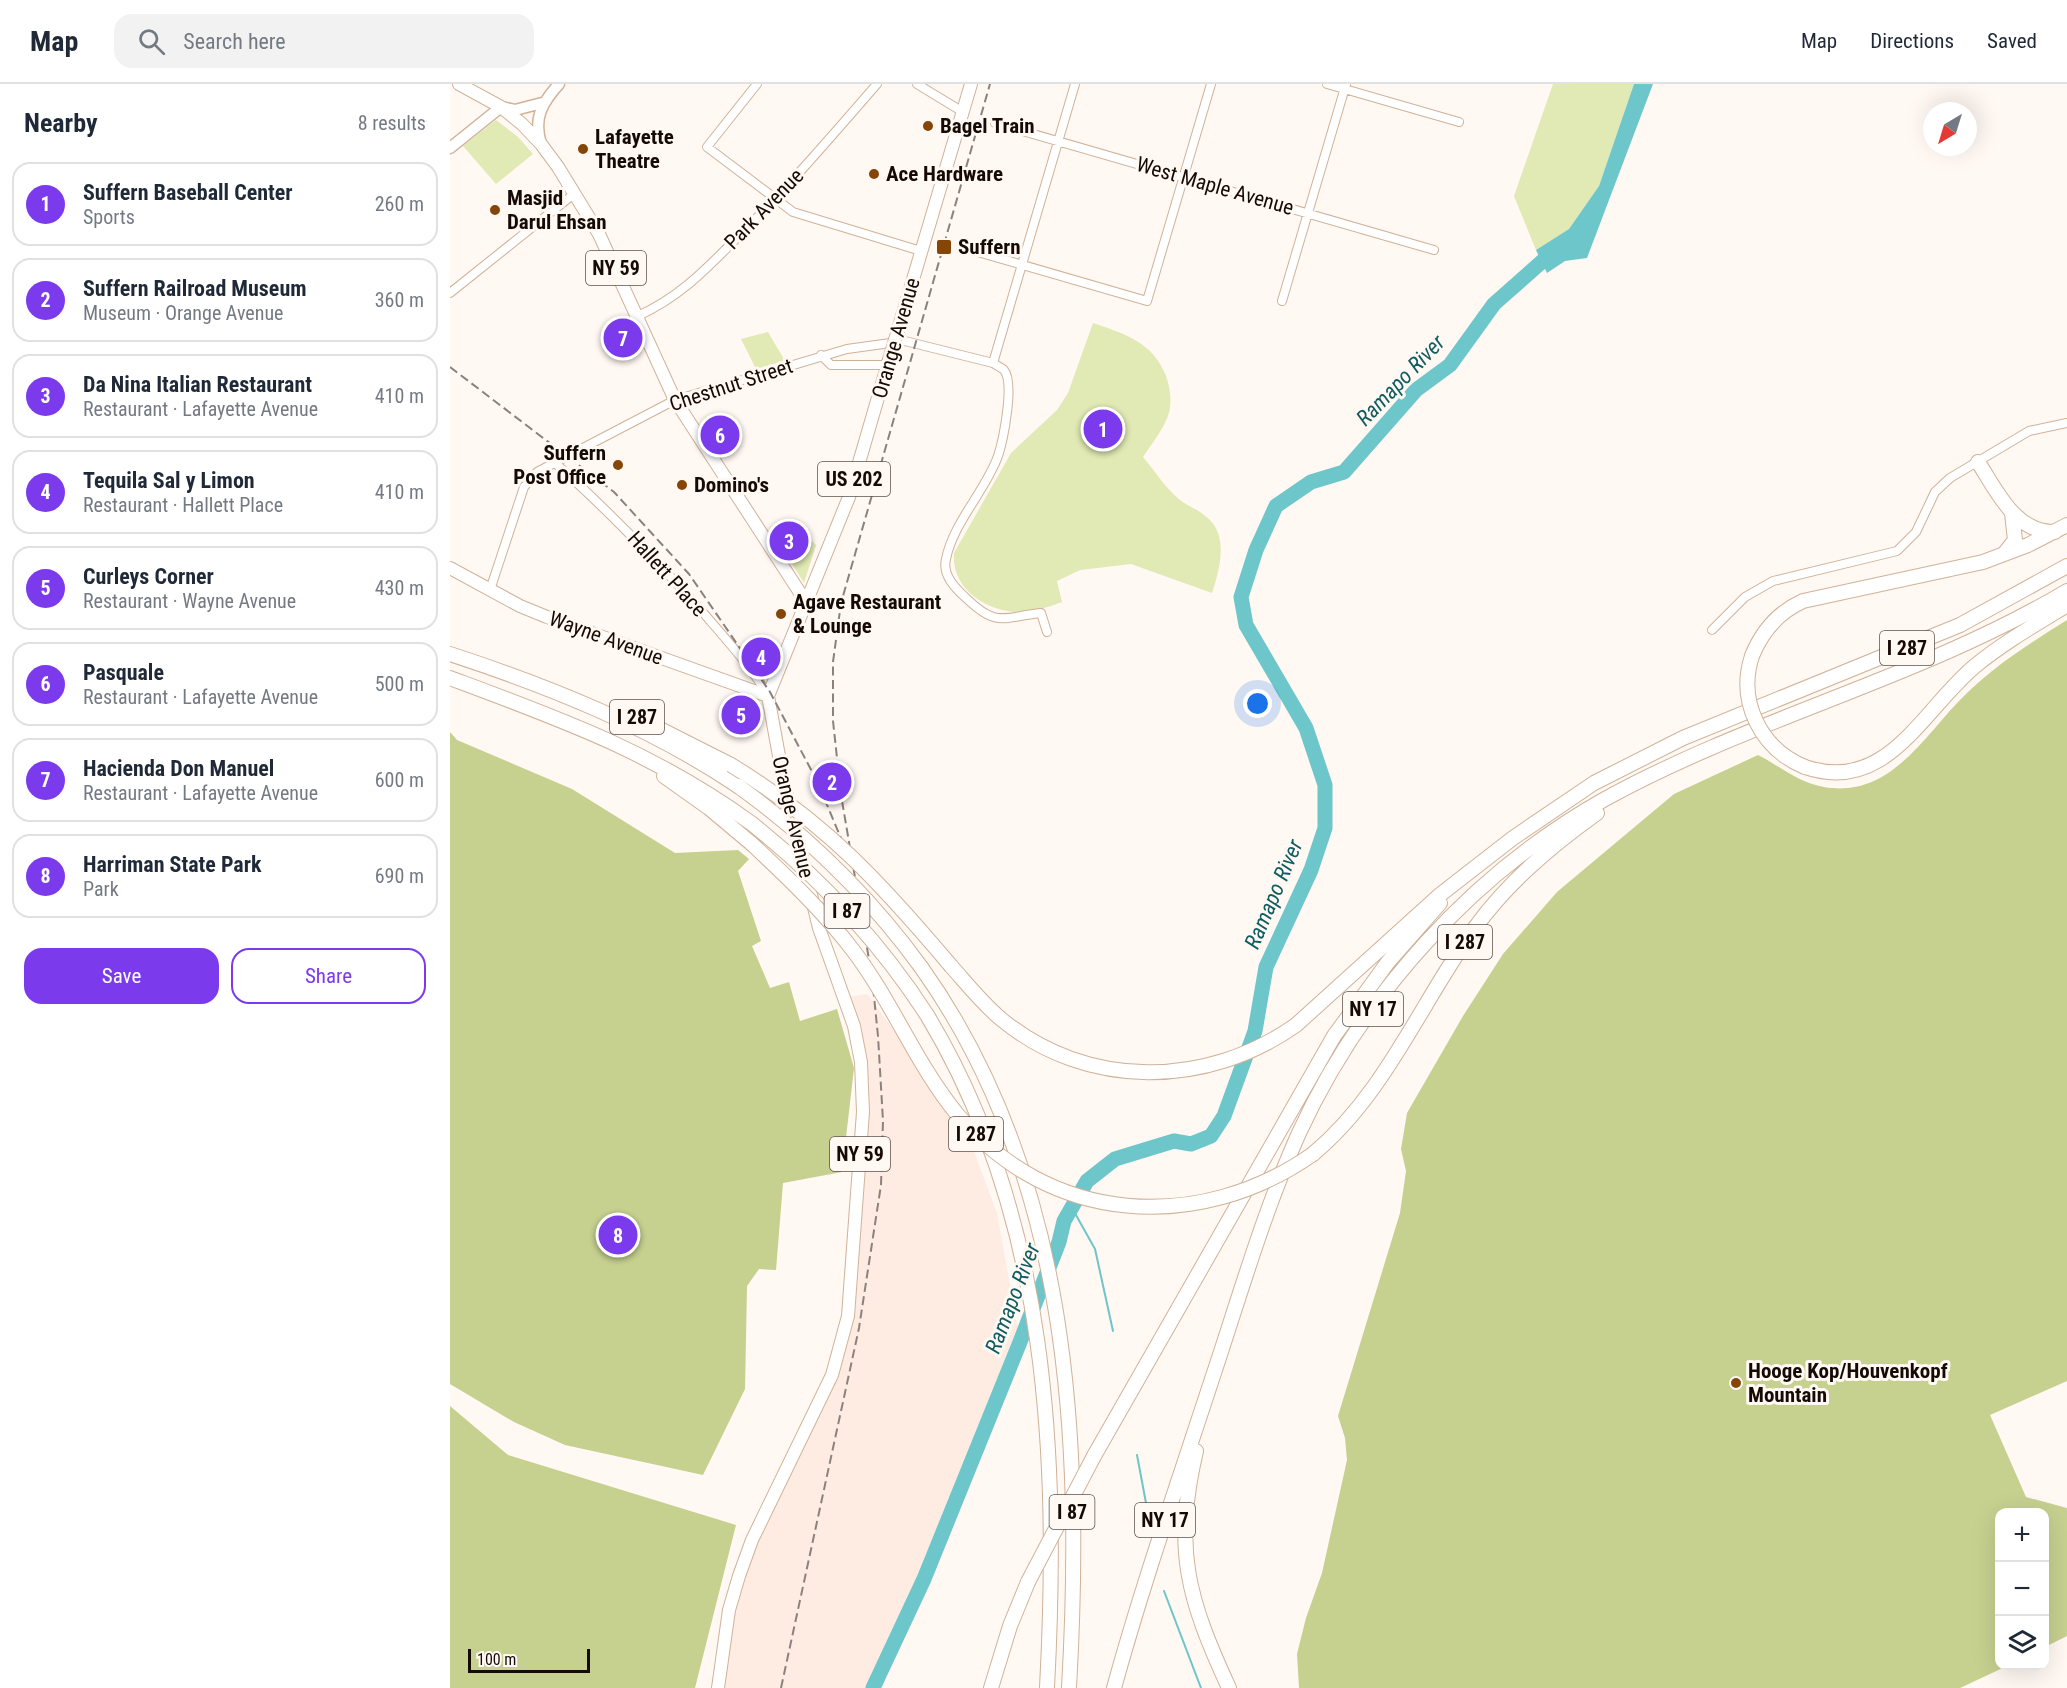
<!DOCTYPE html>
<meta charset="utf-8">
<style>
body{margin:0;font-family:"Roboto Condensed",sans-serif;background:#f2f2f3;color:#1f2937}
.controls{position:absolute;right:18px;bottom:18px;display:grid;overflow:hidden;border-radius:12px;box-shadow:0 6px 24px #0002}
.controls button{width:54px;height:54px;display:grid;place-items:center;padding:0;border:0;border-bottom:2px solid #e0e1e3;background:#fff;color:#1f2937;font:30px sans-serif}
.compass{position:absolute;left:1473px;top:18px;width:54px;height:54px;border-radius:50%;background:#fff;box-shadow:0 6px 24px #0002;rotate:218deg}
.scale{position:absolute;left:18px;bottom:15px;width:122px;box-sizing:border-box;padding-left:6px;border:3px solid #160b04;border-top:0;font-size:16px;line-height:21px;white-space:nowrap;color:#160b04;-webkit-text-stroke:4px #fff8f3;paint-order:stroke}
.you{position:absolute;left:808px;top:620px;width:21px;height:21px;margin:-15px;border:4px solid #fff;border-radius:50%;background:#1a73e8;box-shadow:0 0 0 9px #1a73e833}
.badge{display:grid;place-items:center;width:39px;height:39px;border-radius:50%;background:#7c3aed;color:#fff;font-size:20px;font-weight:700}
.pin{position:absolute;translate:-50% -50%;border:3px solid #fff;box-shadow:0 2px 6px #0006}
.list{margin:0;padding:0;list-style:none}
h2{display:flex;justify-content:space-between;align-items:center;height:78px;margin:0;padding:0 24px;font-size:26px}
h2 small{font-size:20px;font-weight:400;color:#747a83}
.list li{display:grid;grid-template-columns:39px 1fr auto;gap:18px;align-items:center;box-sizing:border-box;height:84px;margin:0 12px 12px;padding:0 12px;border:2px solid #e0e1e3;border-radius:18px}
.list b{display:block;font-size:22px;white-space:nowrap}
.list p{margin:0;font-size:20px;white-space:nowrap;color:#747a83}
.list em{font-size:20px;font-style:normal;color:#747a83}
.actions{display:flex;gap:12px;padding:18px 24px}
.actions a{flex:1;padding:14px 0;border:2px solid #7c3aed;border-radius:18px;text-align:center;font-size:21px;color:#7c3aed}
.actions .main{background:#7c3aed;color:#fff}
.icon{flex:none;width:33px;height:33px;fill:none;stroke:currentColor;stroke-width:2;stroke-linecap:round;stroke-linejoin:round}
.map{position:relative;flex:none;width:1617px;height:1604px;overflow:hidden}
header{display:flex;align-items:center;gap:36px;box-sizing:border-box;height:84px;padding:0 30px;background:#fff;border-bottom:2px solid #e0e1e3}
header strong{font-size:28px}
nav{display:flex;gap:33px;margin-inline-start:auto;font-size:21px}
.search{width:420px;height:54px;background:#f2f2f3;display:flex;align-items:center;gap:15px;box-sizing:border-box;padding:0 21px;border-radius:18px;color:#747a83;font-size:22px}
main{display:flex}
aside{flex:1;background:#fff}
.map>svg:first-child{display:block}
.industrial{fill:#feece2}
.green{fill:#e1e9b4}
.forest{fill:#c6d08f}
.water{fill:#6dc6ca}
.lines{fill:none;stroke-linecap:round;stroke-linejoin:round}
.stream{stroke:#6dc6ca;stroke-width:2}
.river{stroke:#6dc6ca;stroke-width:15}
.street-casing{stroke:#d0b298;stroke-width:10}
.secondary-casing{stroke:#d0b298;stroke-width:13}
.primary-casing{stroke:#d0b298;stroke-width:14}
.highway-casing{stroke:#d0b298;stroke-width:16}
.street{stroke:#fff;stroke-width:8}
.secondary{stroke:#fff;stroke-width:10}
.primary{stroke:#fff;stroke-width:12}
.highway{stroke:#fff;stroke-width:14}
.rail{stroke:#8b827c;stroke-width:2;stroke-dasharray:9 4.5;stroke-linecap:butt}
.primary-bridge-casing{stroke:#d0b298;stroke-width:14;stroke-linecap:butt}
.highway-bridge-casing{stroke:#d0b298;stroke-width:16;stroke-linecap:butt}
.primary-bridge{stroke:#fff;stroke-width:12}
.highway-bridge{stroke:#fff;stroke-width:14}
.poi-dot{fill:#844507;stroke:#fff8f3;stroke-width:2}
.labels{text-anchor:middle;stroke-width:6;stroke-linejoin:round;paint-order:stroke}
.shield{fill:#fff8f3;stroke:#5c524c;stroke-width:1.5}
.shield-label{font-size:20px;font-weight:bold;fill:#160b04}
.poi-label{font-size:21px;font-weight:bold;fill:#160b04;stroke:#fff8f3;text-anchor:start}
.street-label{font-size:21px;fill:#160b04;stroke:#fff8f3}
.water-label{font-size:22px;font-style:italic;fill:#105d61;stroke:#fff8f3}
</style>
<header>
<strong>Map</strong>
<div class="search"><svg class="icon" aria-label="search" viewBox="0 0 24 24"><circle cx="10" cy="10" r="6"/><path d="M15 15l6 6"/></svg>Search here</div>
<nav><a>Map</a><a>Directions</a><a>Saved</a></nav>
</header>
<main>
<aside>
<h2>Nearby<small>8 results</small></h2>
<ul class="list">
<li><span class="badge">1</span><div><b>Suffern Baseball Center</b><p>Sports</p></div><em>260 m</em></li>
<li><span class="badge">2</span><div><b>Suffern Railroad Museum</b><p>Museum · Orange Avenue</p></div><em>360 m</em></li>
<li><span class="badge">3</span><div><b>Da Nina Italian Restaurant</b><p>Restaurant · Lafayette Avenue</p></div><em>410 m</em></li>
<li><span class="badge">4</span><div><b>Tequila Sal y Limon</b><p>Restaurant · Hallett Place</p></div><em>410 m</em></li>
<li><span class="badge">5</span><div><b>Curleys Corner</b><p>Restaurant · Wayne Avenue</p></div><em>430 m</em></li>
<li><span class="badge">6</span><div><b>Pasquale</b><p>Restaurant · Lafayette Avenue</p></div><em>500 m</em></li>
<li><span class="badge">7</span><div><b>Hacienda Don Manuel</b><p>Restaurant · Lafayette Avenue</p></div><em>600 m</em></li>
<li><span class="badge">8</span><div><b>Harriman State Park</b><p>Park</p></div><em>690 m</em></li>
</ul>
<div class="actions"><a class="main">Save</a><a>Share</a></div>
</aside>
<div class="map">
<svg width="1617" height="1604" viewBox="0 0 1617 1604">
<rect width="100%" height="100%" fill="#fff8f3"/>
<!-- industrial -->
<path class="industrial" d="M 417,910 L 466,976 L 523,1065 L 547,1129 L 570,1258 L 474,1495 L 423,1604 L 268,1604 L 289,1492 L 390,1264 L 413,999 L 394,914 Z"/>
<!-- green -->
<path class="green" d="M 1103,0 L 1184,0 L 1149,102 L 1119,145 L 1086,166 L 1064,112 Z
M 46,36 L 68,53 L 83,70 L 46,100 L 13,62 Z
M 643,239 C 675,250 703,258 716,292 C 720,303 722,317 719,329 C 714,345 702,359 693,373 C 705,387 716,405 730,416 C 737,422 747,425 754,431 C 780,449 770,484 762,509 L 681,480 L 630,486 L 607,497 L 612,518 C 598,523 585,528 570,528 C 537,528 501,505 504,469 L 561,369 L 607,326 L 618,309 Z
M 318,248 L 335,277 L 306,285 L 291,255 Z
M 359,454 L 366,461 L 354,499 L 336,470 Z"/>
<!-- forest -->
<path class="forest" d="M 1617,536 L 1617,1297 L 1540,1331 L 1576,1413 L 1617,1424 L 1617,1552 L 1595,1563 L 1594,1428 L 1550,1428 L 1550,1582 L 1557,1582 L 1510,1604 L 849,1604 L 847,1570 L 856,1534 L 872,1489 L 897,1376 L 895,1354 L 888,1332 L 950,1129 L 956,1087 L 951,1065 L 957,1029 L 1013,932 L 1053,870 L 1107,808 L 1224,710 L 1308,671 C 1330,682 1348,699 1374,703 C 1442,715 1476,648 1517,609 C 1547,580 1582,558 1617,536 Z
M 0,648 L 7,656 L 122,705 L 225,769 L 288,766 L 299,775 L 288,787 L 311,857 L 302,862 L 320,904 L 339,898 L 350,937 L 387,925 L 404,984 L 392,1088 L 333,1099 L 326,1186 L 309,1185 L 297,1202 L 295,1305 L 253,1391 L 115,1361 L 64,1338 L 0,1300 Z
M 0,1322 L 58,1371 L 286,1441 L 245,1604 L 0,1604 Z"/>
<!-- water -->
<path class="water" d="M 1184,0 L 1203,0 L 1137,174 L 1115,177 L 1097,189 L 1086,166 L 1119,145 L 1149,102 Z"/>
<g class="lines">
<!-- stream -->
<path class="stream" d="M 622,1124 L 645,1165 L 663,1247
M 687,1371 L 696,1419
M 714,1507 L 751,1604"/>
<!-- river -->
<path class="river" d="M 423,1604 L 474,1495 L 570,1258 L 609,1158 L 614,1137 L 637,1097 L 665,1075 L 724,1057 L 741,1060 L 761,1052 L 774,1032 L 805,947 L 816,883 L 861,786 L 875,744 L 875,701 L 856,644 L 796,541 L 791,513 L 806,466 L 826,422 L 861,398 L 894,388 L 966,306 L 1000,281 L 1044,220 L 1105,166"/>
<!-- street casing -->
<g class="street-casing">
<path id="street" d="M 307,0 L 257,63 L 343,128 L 471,167
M 467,0 L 513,28
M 877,0 L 1009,38
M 545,39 L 984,166
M 514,164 L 697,217 L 761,0
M 0,209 L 125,109
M 832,217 L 896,0
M 188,232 C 230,213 255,186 288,153 C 337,104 382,52 427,0
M 371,271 L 381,281 L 438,281
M 543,279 L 625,0
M 105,379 C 158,426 203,473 250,525 C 274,553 299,580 318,611
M 40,506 L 74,403 L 87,388 L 225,316 L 397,265 L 455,257 L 543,279 C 546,281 552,284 554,286 C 565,299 553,357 548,372 C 536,406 503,439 496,475 C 492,491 505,504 516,514 C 547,544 553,533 591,529 L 597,548
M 1262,546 L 1295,513 L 1323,497 L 1447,467 L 1466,448 L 1485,408 L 1500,394 L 1579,347 L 1617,339"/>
</g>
<!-- secondary casing -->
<g class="secondary-casing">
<path id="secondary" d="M 91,60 C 83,34 92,19 109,0
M 0,64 L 51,23 L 65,26 L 92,19"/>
</g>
<!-- primary casing -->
<g class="primary-casing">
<path id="primary" d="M 9,0 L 51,23 L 72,40 L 91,60 L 108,83 L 149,150 L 225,316 L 356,518
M 448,246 L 521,0
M 0,484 L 70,522 L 97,533 L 318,612
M 268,1604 L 279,1526 L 289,1492 L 302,1456 L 382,1291 L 398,1232 L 413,1028 L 411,978 L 404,942 L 369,844 L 334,699 L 318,612 L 399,413 L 441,269"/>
</g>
<!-- highway casing -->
<g class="highway-casing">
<path id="highway" d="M 1528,378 C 1547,407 1565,449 1605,448
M 1554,470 L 1565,456 L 1562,429
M 0,570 C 101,603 200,643 288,702
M 1302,572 C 1312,547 1329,528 1353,517 L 1533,478 L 1578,461 L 1617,441
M 0,594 C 110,635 205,669 301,739
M 186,633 L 281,681
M 1355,683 C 1437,711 1473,625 1525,582 C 1553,559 1586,540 1617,521
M 214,692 L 259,724 L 302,760
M 501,882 C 517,900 532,919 551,935 C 637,1006 757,1004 846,941 L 991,810 L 1063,754 L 1144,699 L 1233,654 L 1510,541 L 1617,482
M 471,883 C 620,1092 633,1356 619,1604
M 477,931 C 599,1133 609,1374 597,1604
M 863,1070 C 935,1010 970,920 1024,845 C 1058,798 1101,762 1147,729
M 746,1367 C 723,1466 738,1515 779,1604
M 644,1372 L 884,952 L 938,878 L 990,819
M 541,1604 L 560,1542 L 578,1498
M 664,1604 C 693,1499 729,1396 763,1292 C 790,1211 814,1127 849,1049 C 912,912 1023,789 1155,715 C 1304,633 1471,594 1617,507"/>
</g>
<!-- street -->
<use href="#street" class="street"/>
<!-- secondary -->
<use href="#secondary" class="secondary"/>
<!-- primary -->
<use href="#primary" class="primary"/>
<!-- highway -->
<use href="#highway" class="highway"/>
<!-- rail -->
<path class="rail" d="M 0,283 L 164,408 L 239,490 L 320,608 L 367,697 L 393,759
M 331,1604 L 409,1244 L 431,1101 L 433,1037 L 428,952 L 422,893 L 391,711 L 383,637 L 383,578 L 391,519 L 540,0"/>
<!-- primary-bridge casing -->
<g class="primary-bridge-casing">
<path id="primary-bridge" d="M 441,269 L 448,246"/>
</g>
<!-- highway-bridge casing -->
<g class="highway-bridge-casing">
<path id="highway-bridge" d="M 1302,572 C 1287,618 1311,665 1355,683
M 281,681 C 376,739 430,798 501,882
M 288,702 C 359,753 420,813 471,883
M 301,739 C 370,794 429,857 477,931
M 302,760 C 337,793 373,827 402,865 C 442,917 466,980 507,1030 C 599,1141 749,1150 863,1070
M 578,1498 L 644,1372"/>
</g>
<!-- primary-bridge -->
<use href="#primary-bridge" class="primary-bridge"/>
<!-- highway-bridge -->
<use href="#highway-bridge" class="highway-bridge"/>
</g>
<!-- markers -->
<g class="poi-dot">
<circle cx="478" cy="42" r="6"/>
<circle cx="133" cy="65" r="6"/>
<circle cx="424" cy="90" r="6"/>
<circle cx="45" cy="126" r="6"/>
<rect x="486" y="155" width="16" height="16" rx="3"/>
<circle cx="168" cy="381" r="6"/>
<circle cx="232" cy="401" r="6"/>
<circle cx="331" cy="530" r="6"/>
<circle cx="1286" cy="1299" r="6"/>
</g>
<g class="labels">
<!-- shield labels -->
<g class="shield">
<rect x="136" y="167" width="60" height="34" rx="4.5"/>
<rect x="368" y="378" width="72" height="34" rx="4.5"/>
<rect x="1430" y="547" width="54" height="34" rx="4.5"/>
<rect x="160" y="616" width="54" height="34" rx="4.5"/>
<rect x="374.5" y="810" width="45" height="34" rx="4.5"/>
<rect x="988" y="841" width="54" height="34" rx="4.5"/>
<rect x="893" y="908" width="60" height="34" rx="4.5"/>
<rect x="499" y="1033" width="54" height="34" rx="4.5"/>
<rect x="380" y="1053" width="60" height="34" rx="4.5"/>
<rect x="599.5" y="1411" width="45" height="34" rx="4.5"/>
<rect x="685" y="1419" width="60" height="34" rx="4.5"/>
</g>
<g class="shield-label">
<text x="166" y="191">NY 59</text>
<text x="404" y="402">US 202</text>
<text x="1457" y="571">I 287</text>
<text x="187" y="640">I 287</text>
<text x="397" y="834">I 87</text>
<text x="1015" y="865">I 287</text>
<text x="923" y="932">NY 17</text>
<text x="526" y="1057">I 287</text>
<text x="410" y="1077">NY 59</text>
<text x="622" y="1435">I 87</text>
<text x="715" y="1443">NY 17</text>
</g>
<!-- poi labels -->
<g class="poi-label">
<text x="490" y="49">Bagel Train</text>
<text x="145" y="60">Lafayette<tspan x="145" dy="24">Theatre</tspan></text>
<text x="436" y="97">Ace Hardware</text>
<text x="57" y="121">Masjid<tspan x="57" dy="24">Darul Ehsan</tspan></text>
<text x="508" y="170">Suffern</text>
<text x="156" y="376" text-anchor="end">Suffern<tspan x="156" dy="24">Post Office</tspan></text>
<text x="244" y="408">Domino's</text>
<text x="343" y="525">Agave Restaurant<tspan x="343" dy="24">&amp; Lounge</tspan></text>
<text x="1298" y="1294">Hooge Kop/Houvenkopf<tspan x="1298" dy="24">Mountain</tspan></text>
</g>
<!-- street labels -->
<g class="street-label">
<text transform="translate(765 102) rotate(16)" y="7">West Maple Avenue</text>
<text transform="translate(314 125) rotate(-46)" y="7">Park Avenue</text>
<text transform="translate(446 254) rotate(-74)" y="7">Orange Avenue</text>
<text transform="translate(281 301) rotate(-18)" y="7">Chestnut Street</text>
<text transform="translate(217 490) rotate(48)" y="7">Hallett Place</text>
<text transform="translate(156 554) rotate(20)" y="7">Wayne Avenue</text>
<text transform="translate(343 733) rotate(77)" y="7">Orange Avenue</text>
</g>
<!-- water labels -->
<g class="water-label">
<text transform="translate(950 296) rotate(-46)" y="8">Ramapo River</text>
<text transform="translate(823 810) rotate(-67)" y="8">Ramapo River</text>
<text transform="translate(562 1214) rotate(-69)" y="8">Ramapo River</text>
</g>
</g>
</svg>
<div class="controls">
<button>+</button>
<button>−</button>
<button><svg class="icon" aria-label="layers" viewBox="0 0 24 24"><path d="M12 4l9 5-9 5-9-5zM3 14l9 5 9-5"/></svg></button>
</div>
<svg class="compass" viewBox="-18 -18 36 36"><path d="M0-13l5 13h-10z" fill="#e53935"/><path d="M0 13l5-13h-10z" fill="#747a83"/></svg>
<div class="scale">100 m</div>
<div class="you"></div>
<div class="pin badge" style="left:653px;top:345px">1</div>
<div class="pin badge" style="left:382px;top:698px">2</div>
<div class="pin badge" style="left:339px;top:457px">3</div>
<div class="pin badge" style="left:311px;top:573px">4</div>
<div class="pin badge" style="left:291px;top:631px">5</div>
<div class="pin badge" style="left:270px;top:351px">6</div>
<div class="pin badge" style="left:173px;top:254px">7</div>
<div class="pin badge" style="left:168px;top:1151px">8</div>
</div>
</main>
